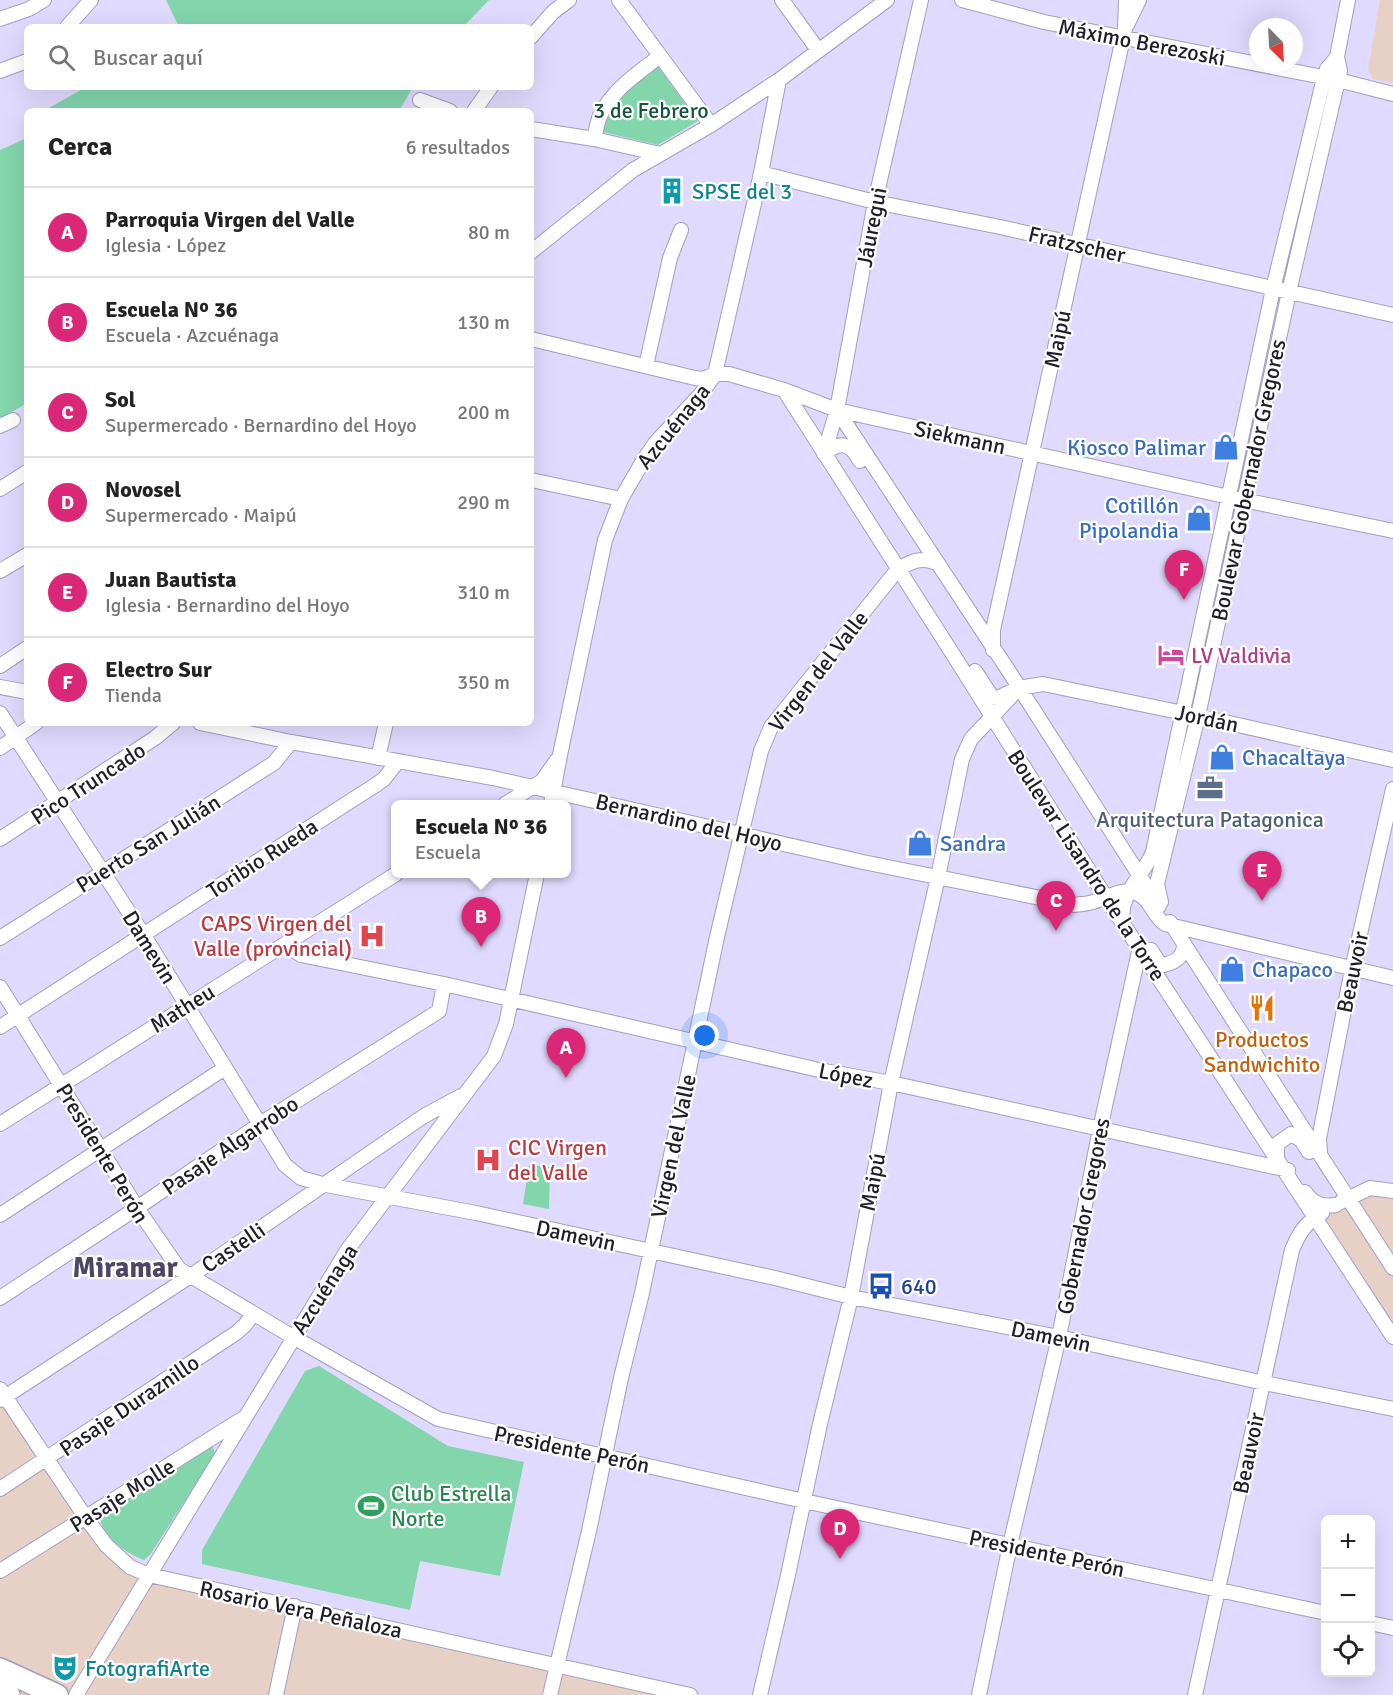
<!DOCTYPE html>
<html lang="es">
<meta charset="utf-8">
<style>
body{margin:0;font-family:Signika,sans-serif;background:#f2f2f2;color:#222}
.controls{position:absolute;right:18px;bottom:18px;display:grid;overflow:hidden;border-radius:9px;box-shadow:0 6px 24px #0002}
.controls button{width:54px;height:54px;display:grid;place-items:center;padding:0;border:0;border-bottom:2px solid #e0e0e0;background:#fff;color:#222;font:30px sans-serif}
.compass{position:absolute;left:1249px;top:18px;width:54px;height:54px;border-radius:50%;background:#fff;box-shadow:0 6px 24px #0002;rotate:156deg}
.you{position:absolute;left:705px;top:1036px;width:21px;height:21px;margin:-15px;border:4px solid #fff;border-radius:50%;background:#1a73e8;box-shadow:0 0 0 9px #1a73e833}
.badge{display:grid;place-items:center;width:39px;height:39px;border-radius:50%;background:#db2777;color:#fff;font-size:20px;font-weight:700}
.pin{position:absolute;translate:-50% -50px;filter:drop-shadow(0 2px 3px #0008)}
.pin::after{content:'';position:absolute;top:32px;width:21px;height:18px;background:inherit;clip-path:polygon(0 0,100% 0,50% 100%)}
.popup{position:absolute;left:391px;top:800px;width:180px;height:78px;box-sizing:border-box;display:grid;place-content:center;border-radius:9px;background:#fff;filter:drop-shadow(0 2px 4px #0005);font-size:20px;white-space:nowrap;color:#767676}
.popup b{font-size:22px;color:#222}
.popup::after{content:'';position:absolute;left:50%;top:100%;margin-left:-12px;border:12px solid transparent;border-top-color:#fff}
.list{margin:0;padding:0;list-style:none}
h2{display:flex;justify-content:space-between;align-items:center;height:78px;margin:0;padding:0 24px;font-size:26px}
h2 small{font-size:20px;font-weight:400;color:#767676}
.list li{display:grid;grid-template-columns:39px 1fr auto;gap:18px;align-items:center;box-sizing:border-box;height:90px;padding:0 24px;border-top:2px solid #e0e0e0}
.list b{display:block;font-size:22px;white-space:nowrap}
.list p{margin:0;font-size:20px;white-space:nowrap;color:#767676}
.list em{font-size:20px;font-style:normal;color:#767676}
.icon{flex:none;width:33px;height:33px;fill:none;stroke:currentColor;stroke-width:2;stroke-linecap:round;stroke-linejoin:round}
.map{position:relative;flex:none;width:1393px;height:1695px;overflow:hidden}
.search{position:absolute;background:#fff;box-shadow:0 6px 24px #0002;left:24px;top:24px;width:510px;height:66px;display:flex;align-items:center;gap:15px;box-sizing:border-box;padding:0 21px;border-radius:9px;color:#767676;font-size:22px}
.panel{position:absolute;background:#fff;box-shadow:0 6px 24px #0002;left:24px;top:108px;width:510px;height:618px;border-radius:9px}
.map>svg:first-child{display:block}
.commercial{fill:#e7d0c6}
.green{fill:#83d5ac}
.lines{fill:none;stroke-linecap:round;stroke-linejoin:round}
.minor-casing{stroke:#a49dbf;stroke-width:16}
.highway-casing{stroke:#a49dbf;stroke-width:24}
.minor{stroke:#fff;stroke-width:14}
.highway{stroke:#fff;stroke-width:21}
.labels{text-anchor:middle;stroke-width:4.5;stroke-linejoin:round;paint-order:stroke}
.street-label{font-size:22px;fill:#201d2a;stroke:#fff}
.park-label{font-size:22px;fill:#145439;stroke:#fff}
.culture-label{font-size:22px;fill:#0d838f;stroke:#fff;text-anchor:start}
.shop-label{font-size:22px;fill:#366cbe;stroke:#fff;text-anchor:start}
.hotel-label{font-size:22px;fill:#b23c85;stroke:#fff;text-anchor:start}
.service-label{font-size:22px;fill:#4e5e75;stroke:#fff}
.health-label{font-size:22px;fill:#be3a42;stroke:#fff;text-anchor:end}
.food-label{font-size:22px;fill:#c56008;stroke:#fff}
.transit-label{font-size:22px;fill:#164399;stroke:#fff;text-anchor:start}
.leisure-label{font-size:22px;fill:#27864d;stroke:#fff;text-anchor:start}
.district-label{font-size:28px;font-weight:bold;fill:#4c4563;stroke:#fff}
</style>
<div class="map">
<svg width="1393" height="1695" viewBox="0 0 1393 1695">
<rect width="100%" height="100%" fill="#e0dafe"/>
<!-- commercial -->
<path class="commercial" d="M 1380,0 L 1393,0 L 1393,83 L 1373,79 L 1368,70 Z
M 1393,1191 L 1393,1337 L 1315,1217 L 1349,1197 Z
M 0,1389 L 130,1567 L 690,1695 L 9,1695 L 0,1691 Z"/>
<!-- green -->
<path class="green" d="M 166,0 L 489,0 L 463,27 L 179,27 Z
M 657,65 L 698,121 L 658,145 L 603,132 C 613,98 630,86 657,65 Z
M 86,87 L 413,87 L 399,111 L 47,111 L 49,108 Z
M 27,138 L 27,403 L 0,419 L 0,150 Z
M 529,1165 L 550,1167 L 549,1209 L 523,1204 Z
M 319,1366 L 448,1446 L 524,1462 L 500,1576 L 420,1561 L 410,1610 L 202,1564 L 202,1550 L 305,1371 Z
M 206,1447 L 213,1447 L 215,1454 L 150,1555 L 144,1560 C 128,1554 103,1538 100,1518 L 106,1512 Z"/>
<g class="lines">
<!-- minor casing -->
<g class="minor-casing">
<path id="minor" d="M 619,0 L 711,125
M 782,0 L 818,50
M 962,0 L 1044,22 L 1338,80 L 1393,94
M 0,19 L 29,9 L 44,0
M 1127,25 L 1139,0
M 67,27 L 91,0
M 531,37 L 553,12 L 569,0
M 0,71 L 27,61
M 420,100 L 450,111
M 474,111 L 491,87
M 531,129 L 594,139 L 660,154
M 594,139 C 596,131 597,123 600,116 C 612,90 638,73 660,56
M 761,173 L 875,202 L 1000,227 L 1393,315
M 531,252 L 633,170 L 711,125 L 779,80 L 887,0
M 531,339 L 695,378 L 703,379 L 715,374 L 729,374 L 784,390 L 837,410 L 1229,497 L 1393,531
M 646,366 L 670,258 L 681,230
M 784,390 L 954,656 L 1105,896 L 1393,1337
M 837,410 L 1010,673 L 1159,906
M 0,426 L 13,420
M 824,454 L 837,410 L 875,202 L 921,0
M 824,454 C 840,440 850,443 860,461
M 531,480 L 621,499
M 0,489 L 27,472
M 0,571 L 27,555
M 993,650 L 993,630 L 1125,29 L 1126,0
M 0,666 L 27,648
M 975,671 L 992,697 L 997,698 L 1019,688 L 1043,684 L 1198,716 L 1393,760
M 0,687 L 27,692
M 0,713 L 143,934 L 285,1165 L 301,1178 L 326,1185 L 476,1213 L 775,1278 L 851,1297 L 1059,1337 L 1264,1383 L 1393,1409
M 200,723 L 291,742 L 493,778 L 863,862 L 1075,905 C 1080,904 1085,904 1089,903 C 1108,899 1126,882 1144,898 C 1153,906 1155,918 1165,924 L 1393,978
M 0,748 L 36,723
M 378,758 L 386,723
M 505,804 L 542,781 L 557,760
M 551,804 L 560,755 L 605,540 L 621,499 L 643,461 L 656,442 L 701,394 L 715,374 L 761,173 L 779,80
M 0,839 L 155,738 L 173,723
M 1161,902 L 1157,884 L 1198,716 L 1289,292 L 1340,71 L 1337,57 L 1348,0
M 1123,922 C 1118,894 1144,875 1153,852 L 1273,289 L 1324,78 L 1327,69 L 1337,57
M 1170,922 L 1393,1268
M 0,938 L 274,763 L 291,742
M 285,944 L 301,955 L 444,984 L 819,1070 L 891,1083 L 1288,1170
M 1151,950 L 1159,963 L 1164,965 C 1176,962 1184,957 1184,944
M 0,987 L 137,1208 L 179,1269 L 293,1337 L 438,1419 L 804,1501 L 1326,1613
M 0,1027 L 377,784 L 384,779 L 398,761
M 0,1124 L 396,874
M 1320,1153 L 1319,1139 L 1352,969 L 1393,789
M 1277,1157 L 1277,1144 L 1291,1134 L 1301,1140 L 1309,1152
M 1305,1192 C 1313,1204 1322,1207 1336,1205
M 1341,1202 L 1370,1188 L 1393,1191
M 0,1215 L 225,1068
M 0,1298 L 137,1208 L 260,1124 L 439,1011 L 444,984
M 0,1389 L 86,1518 L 106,1545 L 130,1567 L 149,1575 L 690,1695
M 0,1400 L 189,1277 L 424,1116 L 461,1096
M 0,1489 L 236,1333 L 245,1325 L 253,1314
M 0,1571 L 242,1419
M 1370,1623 L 1393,1628
M 76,1695 L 348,1249 L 494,1056 L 506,1024 L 537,874
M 276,1695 L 295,1606
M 550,1695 L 589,1531 L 621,1378 L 642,1293 L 717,937 L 761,751 L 771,727 L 898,569 C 911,562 921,556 936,563
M 760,1695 L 788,1575 L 820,1424 L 851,1297 L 891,1083 L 938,877 L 962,759 L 971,739 L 1019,688
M 979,1695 L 1010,1545 L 1059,1337 L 1100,1129 L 1140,947
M 1195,1695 L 1292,1250 C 1299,1233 1306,1222 1322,1213"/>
</g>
<!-- highway casing -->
<g class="highway-casing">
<path id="highway" d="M 0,1669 L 57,1695
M 0,1691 L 9,1695"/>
</g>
<!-- minor -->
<use href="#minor" class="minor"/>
<!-- highway -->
<use href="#highway" class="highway"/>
</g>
<!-- icons -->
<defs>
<g id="building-bare" transform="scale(2.07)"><path d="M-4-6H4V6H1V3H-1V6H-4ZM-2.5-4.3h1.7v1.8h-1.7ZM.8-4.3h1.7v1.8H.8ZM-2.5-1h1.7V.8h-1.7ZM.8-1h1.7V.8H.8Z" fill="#0f9aa8" stroke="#fff" stroke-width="2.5" paint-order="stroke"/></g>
<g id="shop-bare" transform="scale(2.07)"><path d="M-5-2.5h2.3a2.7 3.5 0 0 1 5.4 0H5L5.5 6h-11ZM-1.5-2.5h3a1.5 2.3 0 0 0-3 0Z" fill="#3f7fe0" stroke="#fff" stroke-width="2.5" paint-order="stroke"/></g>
<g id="hotel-bare" transform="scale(2.07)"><path d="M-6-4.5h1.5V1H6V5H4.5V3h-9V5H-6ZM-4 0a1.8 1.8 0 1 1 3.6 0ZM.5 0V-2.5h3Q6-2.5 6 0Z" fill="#d1479c" stroke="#fff" stroke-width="2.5" paint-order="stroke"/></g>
<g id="office-bare" transform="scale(2.07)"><path d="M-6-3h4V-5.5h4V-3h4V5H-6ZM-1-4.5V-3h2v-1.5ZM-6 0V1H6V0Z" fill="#5c6f8a" stroke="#fff" stroke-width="2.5" paint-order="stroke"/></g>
<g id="hospital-bare" transform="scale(2.07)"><path d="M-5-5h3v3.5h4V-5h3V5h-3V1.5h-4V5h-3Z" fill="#e0444e" stroke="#fff" stroke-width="2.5" paint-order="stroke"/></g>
<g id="restaurant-bare" transform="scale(2.07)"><path d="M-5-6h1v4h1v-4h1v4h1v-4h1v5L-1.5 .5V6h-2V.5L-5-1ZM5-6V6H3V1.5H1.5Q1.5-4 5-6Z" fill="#e8710a" stroke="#fff" stroke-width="2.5" paint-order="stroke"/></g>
<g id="bus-bare" transform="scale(2.07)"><path d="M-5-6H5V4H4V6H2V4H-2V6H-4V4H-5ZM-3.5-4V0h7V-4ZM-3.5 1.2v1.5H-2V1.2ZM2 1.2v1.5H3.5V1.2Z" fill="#1a4fb4" stroke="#fff" stroke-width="2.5" paint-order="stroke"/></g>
<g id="stadium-bare" transform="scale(2.07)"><path d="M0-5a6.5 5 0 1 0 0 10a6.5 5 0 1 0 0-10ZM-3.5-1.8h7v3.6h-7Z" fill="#2e9e5b" stroke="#fff" stroke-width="2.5" paint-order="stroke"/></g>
<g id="theatre-bare" transform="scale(2.07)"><path d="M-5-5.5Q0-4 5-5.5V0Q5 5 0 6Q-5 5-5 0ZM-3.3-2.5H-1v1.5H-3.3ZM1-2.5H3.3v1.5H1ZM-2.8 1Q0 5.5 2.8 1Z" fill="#0f9aa8" stroke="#fff" stroke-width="2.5" paint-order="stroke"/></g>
</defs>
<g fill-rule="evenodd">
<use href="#building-bare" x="672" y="191"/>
<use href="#shop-bare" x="1226" y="447"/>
<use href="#shop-bare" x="1199" y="518"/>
<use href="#hotel-bare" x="1171" y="655"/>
<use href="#shop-bare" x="1222" y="757"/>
<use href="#office-bare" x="1210" y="788"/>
<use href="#shop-bare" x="920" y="843"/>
<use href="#hospital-bare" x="372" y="936"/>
<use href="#shop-bare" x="1232" y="969"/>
<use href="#restaurant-bare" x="1262" y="1008"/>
<use href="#hospital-bare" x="488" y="1160"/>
<use href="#bus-bare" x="881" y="1286"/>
<use href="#stadium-bare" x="371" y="1506"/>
<use href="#theatre-bare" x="65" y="1668"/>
</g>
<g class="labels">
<!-- street labels -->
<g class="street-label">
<text transform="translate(1142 42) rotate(11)" y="8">Máximo Berezoski</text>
<text transform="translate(871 227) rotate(-79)" y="8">Jáuregui</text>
<text transform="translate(1077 244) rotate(13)" y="8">Fratzscher</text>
<text transform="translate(1057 339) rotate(-78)" y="8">Maipú</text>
<text transform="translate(673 426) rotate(-51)" y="8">Azcuénaga</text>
<text transform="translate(960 437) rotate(12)" y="8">Siekmann</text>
<text transform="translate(1248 480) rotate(-78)" y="8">Boulevar Gobernador Gregores</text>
<text transform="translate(818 671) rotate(-52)" y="8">Virgen del Valle</text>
<text transform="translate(1207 718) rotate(12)" y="8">Jordán</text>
<text transform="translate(88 783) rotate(-33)" y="8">Pico Truncado</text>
<text transform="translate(689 822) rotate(13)" y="8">Bernardino del Hoyo</text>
<text transform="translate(148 843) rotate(-32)" y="8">Puerto San Julián</text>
<text transform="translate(262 858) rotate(-33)" y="8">Toribio Rueda</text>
<text transform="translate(1087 865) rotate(57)" y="8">Boulevar Lisandro de la Torre</text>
<text transform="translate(150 947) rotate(58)" y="8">Damevin</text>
<text transform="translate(1352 972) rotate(-78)" y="8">Beauvoir</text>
<text transform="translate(182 1008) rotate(-32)" y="8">Matheu</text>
<text transform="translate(846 1075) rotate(11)" y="8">López</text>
<text transform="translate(230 1145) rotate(-34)" y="8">Pasaje Algarrobo</text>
<text transform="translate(673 1146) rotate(-78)" y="8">Virgen del Valle</text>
<text transform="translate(103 1153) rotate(59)" y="8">Presidente Perón</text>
<text transform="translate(872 1182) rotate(-79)" y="8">Maipú</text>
<text transform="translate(1083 1216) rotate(-79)" y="8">Gobernador Gregores</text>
<text transform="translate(576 1235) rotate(12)" y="8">Damevin</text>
<text transform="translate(233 1247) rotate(-34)" y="8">Castelli</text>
<text transform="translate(324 1289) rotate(-57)" y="8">Azcuénaga</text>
<text transform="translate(1051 1336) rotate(12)" y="8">Damevin</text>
<text transform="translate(129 1405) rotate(-34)" y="8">Pasaje Duraznillo</text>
<text transform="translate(572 1449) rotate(12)" y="8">Presidente Perón</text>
<text transform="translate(1248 1453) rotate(-78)" y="8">Beauvoir</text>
<text transform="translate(122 1495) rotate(-32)" y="8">Pasaje Molle</text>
<text transform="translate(1047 1553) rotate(12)" y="8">Presidente Perón</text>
<text transform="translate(301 1609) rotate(12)" y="8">Rosario Vera Peñaloza</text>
</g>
<!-- park labels -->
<g class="park-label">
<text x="651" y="118">3 de Febrero</text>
</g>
<!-- culture labels -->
<g class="culture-label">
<text x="692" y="199">SPSE del 3</text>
<text x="85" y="1676">FotografiArte</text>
</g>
<!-- shop labels -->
<g class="shop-label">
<text x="1206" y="455" text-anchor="end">Kiosco Palimar</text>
<text x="1179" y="513" text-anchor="end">Cotillón<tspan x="1179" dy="25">Pipolandia</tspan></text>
<text x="1242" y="765">Chacaltaya</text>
<text x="940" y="851">Sandra</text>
<text x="1252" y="977">Chapaco</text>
</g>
<!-- hotel labels -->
<g class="hotel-label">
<text x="1191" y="663">LV Valdivia</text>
</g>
<!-- service labels -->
<g class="service-label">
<text x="1210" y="827">Arquitectura Patagonica</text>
</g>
<!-- health labels -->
<g class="health-label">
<text x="352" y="931">CAPS Virgen del<tspan x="352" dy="25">Valle (provincial)</tspan></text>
<text x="508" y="1155" text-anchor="start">CIC Virgen<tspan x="508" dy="25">del Valle</tspan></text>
</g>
<!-- food labels -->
<g class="food-label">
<text x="1262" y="1047">Productos<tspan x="1262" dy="25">Sandwichito</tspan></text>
</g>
<!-- transit labels -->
<g class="transit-label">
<text x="901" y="1294">640</text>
</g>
<!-- leisure labels -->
<g class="leisure-label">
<text x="391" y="1501">Club Estrella<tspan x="391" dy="25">Norte</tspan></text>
</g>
<!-- district labels -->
<g class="district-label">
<text x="125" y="1277">Miramar</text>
</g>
</g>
</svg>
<div class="controls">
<button>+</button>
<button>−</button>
<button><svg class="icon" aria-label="locate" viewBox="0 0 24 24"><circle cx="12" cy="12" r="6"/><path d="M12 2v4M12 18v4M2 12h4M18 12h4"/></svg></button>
</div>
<svg class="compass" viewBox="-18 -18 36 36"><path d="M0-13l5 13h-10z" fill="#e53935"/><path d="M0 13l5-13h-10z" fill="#767676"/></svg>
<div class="you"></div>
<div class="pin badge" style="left:566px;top:1078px">A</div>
<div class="pin badge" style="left:481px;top:947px">B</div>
<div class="popup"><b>Escuela Nº 36</b>Escuela</div>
<div class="pin badge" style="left:1056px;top:931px">C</div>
<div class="pin badge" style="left:840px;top:1559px">D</div>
<div class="pin badge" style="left:1262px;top:901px">E</div>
<div class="pin badge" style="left:1184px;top:600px">F</div>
<div class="search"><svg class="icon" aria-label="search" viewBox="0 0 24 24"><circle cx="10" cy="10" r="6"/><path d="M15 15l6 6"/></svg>Buscar aquí</div>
<section class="panel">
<h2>Cerca<small>6 resultados</small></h2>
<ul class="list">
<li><span class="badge">A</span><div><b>Parroquia Virgen del Valle</b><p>Iglesia · López</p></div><em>80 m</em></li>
<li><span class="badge">B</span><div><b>Escuela Nº 36</b><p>Escuela · Azcuénaga</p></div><em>130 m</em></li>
<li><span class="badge">C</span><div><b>Sol</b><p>Supermercado · Bernardino del Hoyo</p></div><em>200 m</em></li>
<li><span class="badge">D</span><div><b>Novosel</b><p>Supermercado · Maipú</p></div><em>290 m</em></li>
<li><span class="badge">E</span><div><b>Juan Bautista</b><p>Iglesia · Bernardino del Hoyo</p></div><em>310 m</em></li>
<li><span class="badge">F</span><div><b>Electro Sur</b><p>Tienda</p></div><em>350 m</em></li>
</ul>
</section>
</div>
